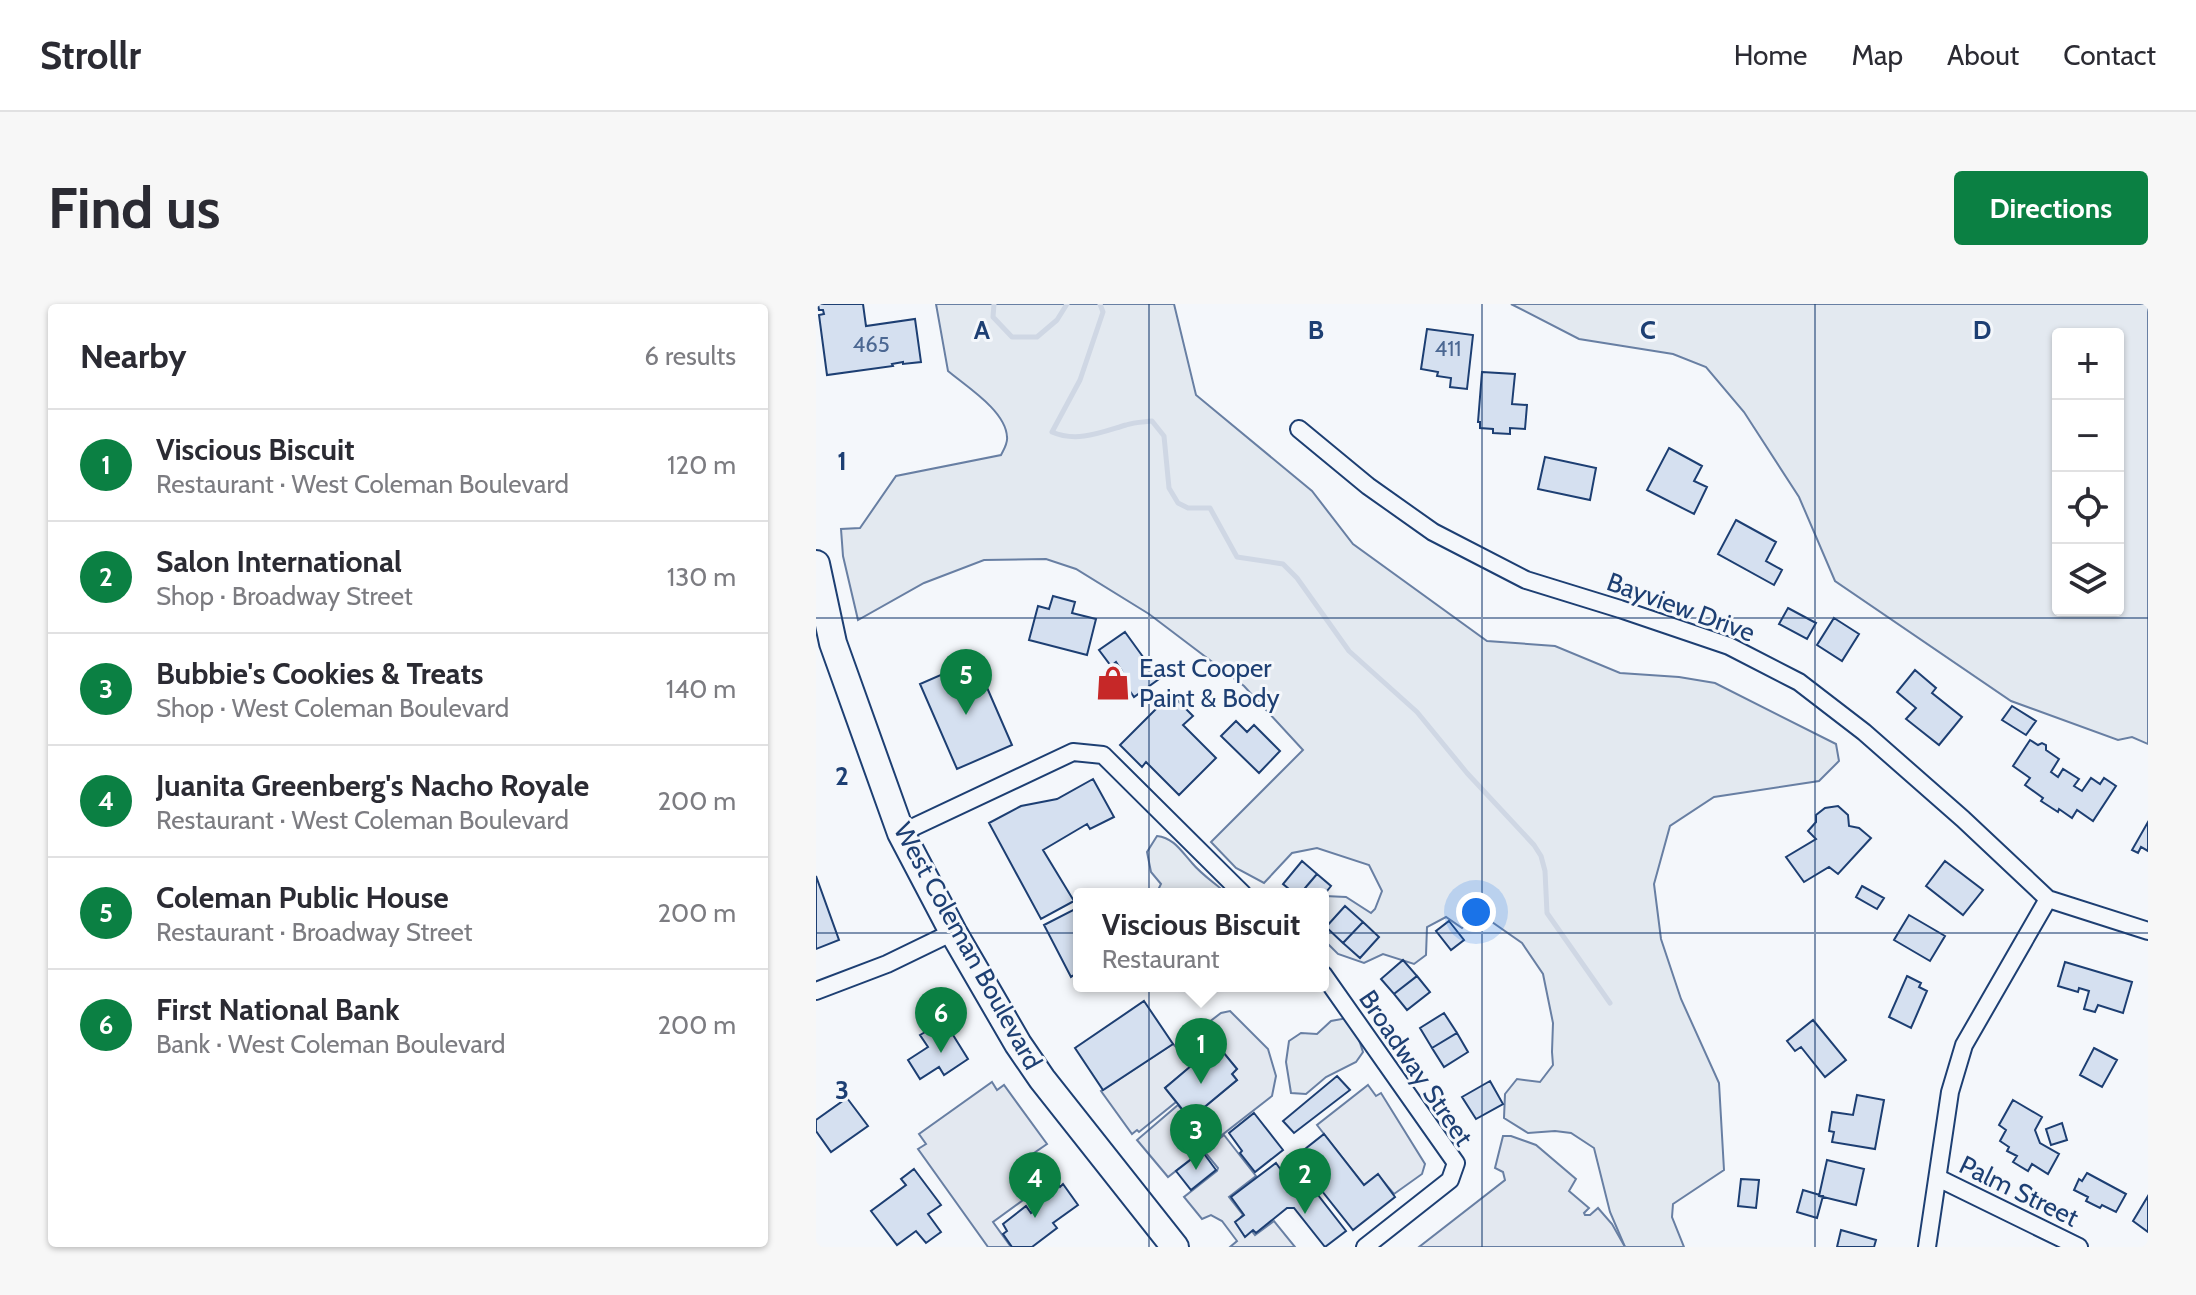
<!DOCTYPE html>
<meta charset="utf-8">
<style>
body{margin:0;font-family:Cabin,sans-serif;background:#f7f7f7;color:#2b2b33}
.controls{position:absolute;right:24px;top:24px;display:grid;overflow:hidden;border-radius:8px;box-shadow:0 2px 6px #0004}
.controls button{width:72px;height:72px;display:grid;place-items:center;padding:0;border:0;border-bottom:2px solid #e1e1e2;background:#fff;color:#2b2b33;font:40px sans-serif}
.you{position:absolute;left:660px;top:608px;width:28px;height:28px;margin:-20px;border:6px solid #fff;border-radius:50%;background:#1a73e8;box-shadow:0 0 0 12px #1a73e833}
.badge{display:grid;place-items:center;width:52px;height:52px;border-radius:50%;background:#0b8043;color:#fff;font-size:26px;font-weight:700}
.pin{position:absolute;translate:-50% -66px;filter:drop-shadow(0 2px 4px #0008)}
.pin::after{content:'';position:absolute;top:42px;width:28px;height:24px;background:inherit;clip-path:polygon(0 0,100% 0,50% 100%)}
.popup{position:absolute;left:257px;top:584px;width:256px;height:104px;box-sizing:border-box;display:grid;place-content:center;border-radius:8px;background:#fff;filter:drop-shadow(0 2px 6px #0005);font-size:26px;white-space:nowrap;color:#7c7c81}
.popup b{font-size:30px;color:#2b2b33}
.popup::after{content:'';position:absolute;left:50%;top:100%;margin-left:-16px;border:16px solid transparent;border-top-color:#fff}
.list{margin:0;padding:0;list-style:none}
h2{display:flex;justify-content:space-between;align-items:center;height:104px;margin:0;padding:0 32px;font-size:34px}
h2 small{font-size:26px;font-weight:400;color:#7c7c81}
.list li{display:grid;grid-template-columns:52px 1fr auto;gap:24px;align-items:center;box-sizing:border-box;height:112px;padding:0 32px;border-top:2px solid #e1e1e2}
.list b{display:block;font-size:30px;white-space:nowrap}
.list p{margin:0;font-size:26px;white-space:nowrap;color:#7c7c81}
.list em{font-size:26px;font-style:normal;color:#7c7c81}
.icon{flex:none;width:44px;height:44px;fill:none;stroke:currentColor;stroke-width:2;stroke-linecap:round;stroke-linejoin:round}
.map{position:relative;flex:none;width:1332px;height:943px;overflow:hidden;border-radius:8px}
header{display:flex;align-items:center;gap:48px;box-sizing:border-box;height:112px;padding:0 40px;background:#fff;border-bottom:2px solid #e1e1e2}
header strong{font-size:38px}
nav{display:flex;gap:44px;margin-inline-start:auto;font-size:28px}
.intro{display:flex;align-items:center;justify-content:space-between;box-sizing:border-box;height:192px;padding:0 48px}
h1{margin:0;font-size:56px}
.button{padding:20px 36px;border-radius:8px;background:#0b8043;color:#fff;font-size:28px;font-weight:700}
main{display:flex;gap:48px;padding:0 48px}
aside{flex:1;background:#fff;border-radius:8px;box-shadow:0 2px 6px #0004}
.map>svg:first-child{display:block}
.green{fill:#e3e9f0;stroke:#687fa3;stroke-width:2;fill-rule:evenodd}
.parking{fill:#e3e8f0;stroke:#687fa3;stroke-width:2}
.lines{fill:none;stroke-linecap:round;stroke-linejoin:round}
.stream{stroke:#cfd7e4;stroke-width:5}
.building{fill:#d5e0f0;stroke:#1d3f73;stroke-width:2}
.street-casing{stroke:#1d3f73;stroke-width:20}
.primary-casing{stroke:#1d3f73;stroke-width:30}
.street{stroke:#f4f7fb;stroke-width:16}
.primary{stroke:#f4f7fb;stroke-width:26}
.grid{fill:none;stroke:#1d3f73;stroke-width:2;stroke-opacity:0.55}
.labels{text-anchor:middle;stroke-width:6;stroke-linejoin:round;paint-order:stroke}
.number-label{font-size:22px;fill:#4b6792}
.street-label{font-size:26px;fill:#1d3f73;stroke:#f4f7fb}
.poi-label{font-size:26px;fill:#1d3f73;stroke:#f4f7fb;text-anchor:start}
.grid-label{font-size:26px;text-anchor:middle;font-weight:bold;fill:#1d3f73;stroke:#f4f7fb;stroke-width:6;stroke-linejoin:round;paint-order:stroke}
</style>
<header>
<strong>Strollr</strong>
<nav><a>Home</a><a>Map</a><a>About</a><a>Contact</a></nav>
</header>
<div class="intro"><h1>Find us</h1><a class="button">Directions</a></div>
<main>
<aside>
<h2>Nearby<small>6 results</small></h2>
<ul class="list">
<li><span class="badge">1</span><div><b>Viscious Biscuit</b><p>Restaurant · West Coleman Boulevard</p></div><em>120 m</em></li>
<li><span class="badge">2</span><div><b>Salon International</b><p>Shop · Broadway Street</p></div><em>130 m</em></li>
<li><span class="badge">3</span><div><b>Bubbie's Cookies &amp; Treats</b><p>Shop · West Coleman Boulevard</p></div><em>140 m</em></li>
<li><span class="badge">4</span><div><b>Juanita Greenberg's Nacho Royale</b><p>Restaurant · West Coleman Boulevard</p></div><em>200 m</em></li>
<li><span class="badge">5</span><div><b>Coleman Public House</b><p>Restaurant · Broadway Street</p></div><em>200 m</em></li>
<li><span class="badge">6</span><div><b>First National Bank</b><p>Bank · West Coleman Boulevard</p></div><em>200 m</em></li>
</ul>
</aside>
<div class="map">
<svg width="1332" height="943" viewBox="0 0 1332 943">
<rect width="100%" height="100%" fill="#f4f7fb"/>
<!-- green -->
<path class="green" d="M 120,0 L 358,0 L 380,91 L 496,187 L 537,240 L 671,337 L 739,342 L 804,369 L 863,373 L 899,379 L 1020,440 L 1023,457 L 1003,477 L 898,493 L 854,522 L 838,580 L 845,635 L 865,695 L 903,779 L 908,866 L 857,900 L 856,913 L 868,943 L 809,943 L 794,908 L 778,844 L 755,829 L 739,827 L 712,829 L 688,814 L 689,790 L 701,775 L 724,778 L 737,761 L 736,748 L 737,719 L 727,670 L 706,639 L 663,609 L 646,624 L 630,613 L 611,623 L 610,651 L 598,660 L 567,650 L 548,659 L 522,650 L 507,635 L 507,594 L 509,592 L 530,593 L 555,609 L 559,605 L 566,587 L 553,561 L 501,544 L 476,549 L 448,579 L 420,564 L 395,538 L 487,446 L 428,382 L 333,310 L 260,265 L 230,255 L 168,256 L 108,279 L 42,316 L 27,252 L 25,225 L 44,224 L 80,172 L 185,151 C 188,145 192,139 191,133 C 190,107 151,83 132,67 Z
M 695,0 L 1332,0 L 1332,440 L 1316,433 L 1302,436 L 1195,397 L 1019,277 L 983,193 L 928,108 L 890,63 L 857,50 L 763,35 ZM 1302,30 L 1302,306 L 1242,306 L 1242,30 Z
M 341,532 C 358,534 365,547 376,559 C 386,571 400,580 411,590 L 340,590 L 345,580 L 335,568 L 331,548 Z
M 531,714 L 542,733 L 547,748 L 540,758 L 510,773 L 490,790 L 475,789 L 470,758 L 473,737 L 485,729 L 501,730 L 515,717 Z"/>
<!-- parking -->
<path class="parking" d="M 414,707 L 452,745 L 460,772 L 456,792 L 352,873 L 321,836 L 362,801 L 374,815 L 421,776 L 416,770 L 421,765 L 403,744 L 397,748 L 395,746 L 349,784 L 360,798 L 323,828 L 321,826 L 316,830 L 285,787 L 357,740 L 360,743 L 405,709 Z
M 176,778 L 181,786 L 188,781 L 231,840 L 218,849 L 236,875 L 177,918 L 195,943 L 172,943 L 102,845 L 110,840 L 103,830 Z
M 552,781 L 560,792 L 565,789 L 609,860 L 606,870 L 578,890 L 562,871 L 548,881 L 501,821 Z
M 408,831 L 440,872 L 413,893 L 427,911 L 425,913 L 439,931 L 458,917 L 479,943 L 414,943 L 421,937 L 406,917 L 395,911 L 386,915 L 368,893 L 401,867 L 402,864 L 388,847 Z
M 687,832 L 695,832 L 720,841 L 760,875 L 753,887 L 773,904 L 768,909 L 769,911 L 774,911 L 782,904 L 796,920 L 809,943 L 603,943 L 689,876 L 687,868 L 679,864 Z"/>
<g class="lines">
<!-- stream -->
<path class="stream" d="M 178,0 L 177,13 L 196,33 L 221,33 L 241,16 L 251,0
M 284,0 L 287,8 L 264,76 L 236,128 C 261,139 286,128 310,121 C 318,118 328,118 336,117 L 348,132 L 353,184 L 362,199 L 372,204 L 394,204 L 421,253 L 467,260 L 481,274 L 533,347 L 601,408 L 651,469 L 718,541 L 725,552 L 729,567 L 731,609 L 794,699"/>
</g>
<!-- building -->
<path class="building" d="M 2,0 L 47,0 L 50,22 L 99,15 L 105,58 L 87,60 L 87,58 L 76,60 L 77,62 L 11,71 L 3,11 L 8,10 L 7,6 L 3,6 Z
M 611,25 L 657,31 L 651,85 L 634,83 L 635,74 L 621,72 L 622,68 L 605,65 Z
M 666,68 L 699,70 L 696,100 L 711,101 L 709,125 L 694,124 L 694,130 L 677,129 L 677,125 L 664,124 L 664,118 L 662,118 Z
M 853,144 L 886,162 L 878,177 L 891,183 L 878,210 L 831,186 Z
M 729,153 L 780,164 L 774,196 L 722,185 Z
M 920,216 L 960,238 L 950,257 L 966,266 L 958,281 L 902,250 Z
M 237,292 L 259,298 L 256,309 L 280,315 L 271,351 L 213,336 L 222,302 L 233,305 Z
M 972,304 L 1000,319 L 991,335 L 963,320 Z
M 1018,314 L 1043,330 L 1026,357 L 1001,341 Z
M 309,328 L 343,375 L 318,393 L 302,370 L 306,367 L 300,358 L 295,362 L 283,346 Z
M 159,356 L 196,441 L 141,465 L 104,380 Z
M 1099,366 L 1120,384 L 1116,389 L 1146,413 L 1123,441 L 1090,415 L 1100,404 L 1081,388 Z
M 355,390 L 377,412 L 367,421 L 400,454 L 363,491 L 330,458 L 326,463 L 304,441 Z
M 1196,402 L 1220,417 L 1210,431 L 1186,416 Z
M 420,417 L 431,428 L 438,421 L 464,447 L 443,469 L 405,432 Z
M 1214,436 L 1222,441 L 1226,439 L 1230,441 L 1230,446 L 1243,455 L 1235,468 L 1242,473 L 1247,465 L 1263,475 L 1258,482 L 1266,487 L 1275,474 L 1284,480 L 1288,474 L 1300,482 L 1277,517 L 1261,506 L 1256,514 L 1243,505 L 1242,508 L 1225,497 L 1227,494 L 1209,481 L 1214,474 L 1197,462 Z
M 277,475 L 298,513 L 274,525 L 271,520 L 227,546 L 258,597 L 225,615 L 173,519 L 205,502 L 241,495 Z
M 1022,502 L 1032,511 L 1033,522 L 1043,524 L 1055,534 L 1022,570 L 1013,563 L 988,578 L 970,553 L 1000,535 L 992,527 L 1000,518 L 1000,511 L 1009,504 Z
M 1332,518 L 1332,547 L 1325,543 L 1322,549 L 1316,546 Z
M 486,557 L 501,570 L 484,590 L 479,590 L 467,580 Z
M 1129,557 L 1167,586 L 1147,611 L 1110,582 Z
M 501,570 L 515,582 L 507,592 L 507,590 L 484,590 Z
M 0,572 L 23,636 L 0,645 Z
M 1046,582 L 1068,594 L 1061,605 L 1040,593 Z
M 529,602 L 547,618 L 527,639 L 510,623 Z
M 261,604 L 263,608 L 263,667 L 255,673 L 228,621 Z
M 1093,611 L 1129,632 L 1114,657 L 1078,636 Z
M 633,617 L 648,636 L 635,646 L 620,627 Z
M 547,618 L 563,633 L 544,654 L 527,639 Z
M 587,656 L 601,672 L 578,690 L 565,675 Z
M 1249,658 L 1316,678 L 1307,709 L 1282,701 L 1279,708 L 1268,705 L 1273,687 L 1263,684 L 1262,688 L 1242,682 Z
M 601,672 L 614,688 L 591,706 L 578,690 Z
M 1091,672 L 1105,679 L 1103,683 L 1111,687 L 1095,724 L 1073,713 Z
M 328,697 L 357,740 L 287,786 L 259,744 Z
M 628,709 L 641,729 L 616,744 L 604,724 Z
M 127,715 L 152,755 L 128,771 L 123,763 L 104,775 L 92,756 L 112,743 L 104,731 L 111,727 L 108,723 L 118,717 L 120,720 Z
M 997,716 L 1030,756 L 1009,773 L 985,743 L 979,747 L 971,737 Z
M 641,729 L 652,748 L 628,763 L 616,744 Z
M 403,743 L 421,765 L 416,770 L 421,776 L 374,815 L 349,784 L 395,745 L 397,748 Z
M 1278,744 L 1301,756 L 1286,783 L 1264,771 Z
M 521,772 L 534,786 L 478,829 L 467,817 Z
M 674,777 L 687,800 L 660,815 L 646,793 Z
M 1041,791 L 1068,796 L 1059,845 L 1016,838 L 1018,828 L 1013,827 L 1016,808 L 1037,811 Z
M 31,794 L 52,822 L 15,848 L 0,827 L 0,816 Z
M 1197,796 L 1226,813 L 1219,826 L 1224,839 L 1243,850 L 1232,870 L 1216,860 L 1212,867 L 1197,858 L 1201,852 L 1191,847 L 1193,843 L 1184,837 L 1190,826 L 1183,821 Z
M 438,809 L 467,846 L 439,868 L 424,849 L 426,847 L 413,829 Z
M 1246,819 L 1251,836 L 1235,841 L 1230,825 Z
M 508,830 L 548,881 L 562,870 L 579,893 L 537,926 L 479,853 Z
M 386,847 L 400,866 L 375,886 L 360,867 Z
M 1011,856 L 1048,865 L 1040,901 L 1003,892 Z
M 460,859 L 473,877 L 484,868 L 530,927 L 509,943 L 478,904 L 471,904 L 440,929 L 437,926 L 429,933 L 419,918 L 428,911 L 415,893 Z
M 98,865 L 125,901 L 112,910 L 125,928 L 110,939 L 100,927 L 81,941 L 55,907 L 90,881 L 85,875 Z
M 1271,869 L 1310,890 L 1300,908 L 1286,901 L 1284,904 L 1270,897 L 1272,893 L 1258,886 L 1263,875 L 1266,877 Z
M 925,875 L 943,876 L 940,904 L 922,902 Z
M 240,877 L 244,883 L 247,880 L 262,901 L 237,919 L 241,924 L 216,943 L 196,943 L 187,930 L 191,927 L 187,920 L 210,902 L 215,909 L 220,905 L 218,902 L 222,899 L 217,894 Z
M 987,886 L 1007,892 L 1001,914 L 981,908 Z
M 1332,892 L 1332,928 L 1317,917 Z
M 1025,926 L 1060,936 L 1058,943 L 1021,943 Z"/>
<g class="lines">
<!-- street casing -->
<g class="street-casing">
<path id="street" d="M 483,125 L 552,182 L 617,228 L 710,276 L 804,305 L 913,342 L 983,378 L 1048,428 L 1147,515 L 1232,595 L 1332,627
M 85,529 L 257,448 L 287,451 L 427,590
M 507,670 L 640,859 L 634,876 L 549,943
M 0,687 L 71,660 L 137,628
M 1122,874 L 1263,943
M 1111,943 L 1134,788 L 1148,741 L 1232,595"/>
</g>
<!-- primary casing -->
<g class="primary-casing">
<path id="primary" d="M 0,260 L 17,339 L 85,529 L 137,628 L 202,740 L 226,775 L 359,943"/>
</g>
<!-- street -->
<use href="#street" class="street"/>
<!-- primary -->
<use href="#primary" class="primary"/>
</g>
<!-- grid -->
<path class="grid" d="M 333,0 L 333,943M 666,0 L 666,943M 999,0 L 999,943M 0,314 L 1332,314M 0,629 L 1332,629"/>
<!-- icons -->
<defs>
<g id="shop-bare" transform="scale(2.76)"><path d="M-5-2.5h2.3a2.7 3.5 0 0 1 5.4 0H5L5.5 6h-11ZM-1.5-2.5h3a1.5 2.3 0 0 0-3 0Z" fill="#c62828" stroke="#f4f7fb" stroke-width="2.5" paint-order="stroke"/></g>
</defs>
<g fill-rule="evenodd">
<use href="#shop-bare" x="297" y="379"/>
</g>
<g class="labels">
<!-- number labels -->
<g class="number-label">
<text x="55" y="48">465</text>
<text x="632" y="52">411</text>
</g>
<!-- street labels -->
<g class="street-label">
<text transform="translate(865 303) rotate(20)" y="9">Bayview Drive</text>
<text transform="translate(152 642) rotate(61)" y="9">West Coleman Boulevard</text>
<text transform="translate(600 764) rotate(56)" y="9">Broadway Street</text>
<text transform="translate(1203 887) rotate(26)" y="9">Palm Street</text>
</g>
<!-- poi labels -->
<g class="poi-label">
<text x="323" y="373">East Cooper<tspan x="323" dy="30">Paint &amp; Body</tspan></text>
</g>
</g>
<g class="grid-label">
<text x="166" y="35">A</text>
<text x="500" y="35">B</text>
<text x="832" y="35">C</text>
<text x="1166" y="35">D</text>
<text x="26" y="166">1</text>
<text x="26" y="481">2</text>
<text x="26" y="795">3</text>
</g>
</svg>
<div class="controls">
<button>+</button>
<button>−</button>
<button><svg class="icon" aria-label="locate" viewBox="0 0 24 24"><circle cx="12" cy="12" r="6"/><path d="M12 2v4M12 18v4M2 12h4M18 12h4"/></svg></button>
<button><svg class="icon" aria-label="layers" viewBox="0 0 24 24"><path d="M12 4l9 5-9 5-9-5zM3 14l9 5 9-5"/></svg></button>
</div>
<div class="you"></div>
<div class="pin badge" style="left:385px;top:780px">1</div>
<div class="popup"><b>Viscious Biscuit</b>Restaurant</div>
<div class="pin badge" style="left:489px;top:910px">2</div>
<div class="pin badge" style="left:380px;top:866px">3</div>
<div class="pin badge" style="left:219px;top:914px">4</div>
<div class="pin badge" style="left:150px;top:411px">5</div>
<div class="pin badge" style="left:125px;top:749px">6</div>
</div>
</main>
